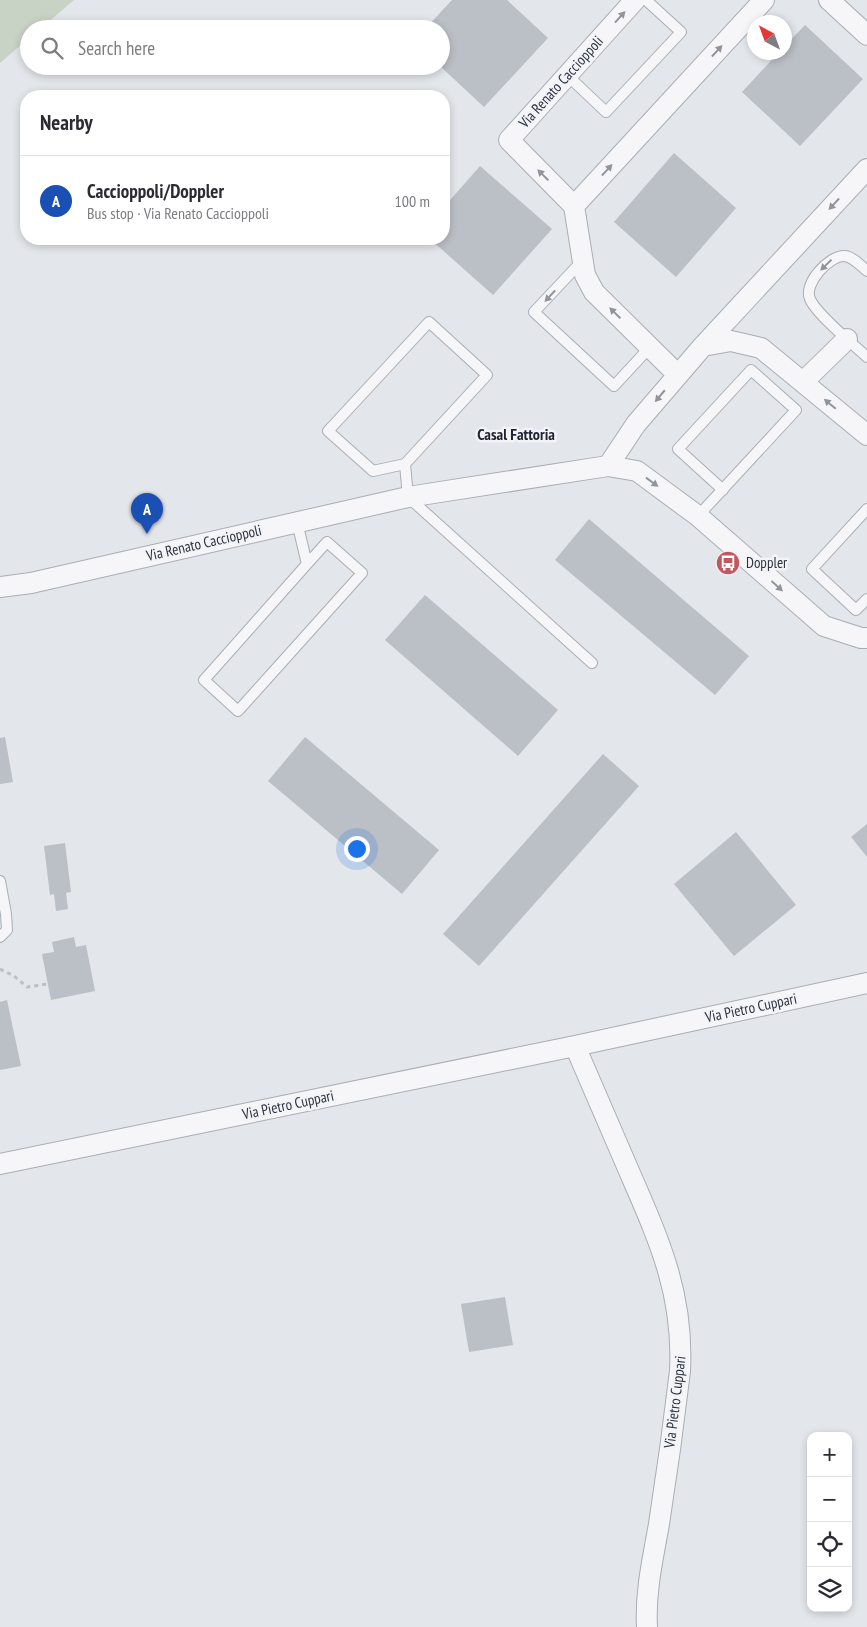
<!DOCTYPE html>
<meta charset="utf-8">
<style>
body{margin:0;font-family:"PT Sans Narrow",sans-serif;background:#f7f7f7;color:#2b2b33}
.controls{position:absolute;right:15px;bottom:15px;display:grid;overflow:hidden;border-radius:10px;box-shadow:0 2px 8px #0003}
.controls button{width:45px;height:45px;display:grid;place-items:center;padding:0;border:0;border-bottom:1px solid #e1e1e2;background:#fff;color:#2b2b33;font:25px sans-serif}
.compass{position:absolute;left:747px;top:15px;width:45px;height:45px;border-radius:50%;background:#fff;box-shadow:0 2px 8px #0003;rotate:319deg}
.you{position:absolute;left:356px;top:848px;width:18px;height:18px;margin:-12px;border:4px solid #fff;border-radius:50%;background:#1a73e8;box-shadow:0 0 0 8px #1a73e833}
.badge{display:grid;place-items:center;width:32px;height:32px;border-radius:50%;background:#c05861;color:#fff;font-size:16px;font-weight:700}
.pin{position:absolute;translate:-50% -41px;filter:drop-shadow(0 1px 2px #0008)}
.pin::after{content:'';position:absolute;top:26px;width:18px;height:15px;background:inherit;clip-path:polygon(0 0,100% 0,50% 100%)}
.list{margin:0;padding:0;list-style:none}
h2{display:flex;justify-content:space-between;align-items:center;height:65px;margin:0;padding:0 20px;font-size:21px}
h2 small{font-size:16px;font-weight:400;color:#7c7c81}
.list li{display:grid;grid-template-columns:32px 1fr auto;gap:15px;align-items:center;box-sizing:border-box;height:90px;padding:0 20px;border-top:1px solid #e1e1e2}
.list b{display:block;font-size:19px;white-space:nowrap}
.list p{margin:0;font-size:16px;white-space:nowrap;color:#7c7c81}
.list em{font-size:16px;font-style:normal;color:#7c7c81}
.icon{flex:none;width:28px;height:28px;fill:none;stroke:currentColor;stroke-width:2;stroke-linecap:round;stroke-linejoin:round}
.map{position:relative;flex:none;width:867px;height:1627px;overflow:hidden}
.search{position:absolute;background:#fff;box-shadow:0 2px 8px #0003;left:20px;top:20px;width:430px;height:55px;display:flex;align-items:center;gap:12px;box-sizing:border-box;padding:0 18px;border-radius:28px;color:#7c7c81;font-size:19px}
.panel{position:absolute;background:#fff;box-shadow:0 2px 8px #0003;left:20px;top:90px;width:430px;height:155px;border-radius:20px}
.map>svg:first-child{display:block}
.green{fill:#c8d3c5}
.building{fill:#bbbfc6}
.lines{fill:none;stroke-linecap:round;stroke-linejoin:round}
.lane-casing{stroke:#a9adb4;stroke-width:12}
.street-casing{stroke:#a9adb4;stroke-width:22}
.path{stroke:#bebfc4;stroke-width:3;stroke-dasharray:4 4;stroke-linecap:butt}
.lane{stroke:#f6f6f8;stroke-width:10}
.street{stroke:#f6f6f8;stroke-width:20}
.oneway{fill:#92949c}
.labels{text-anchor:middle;stroke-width:5;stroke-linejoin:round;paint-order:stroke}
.street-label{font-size:15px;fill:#2d3340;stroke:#f3f4f7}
.poi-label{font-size:15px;fill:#2d3340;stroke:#f3f4f7;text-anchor:start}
.neighbourhood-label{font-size:16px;font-weight:bold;fill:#1f2431;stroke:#f3f4f7}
</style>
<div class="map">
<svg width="867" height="1627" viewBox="0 0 867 1627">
<rect width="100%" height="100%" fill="#e3e6ea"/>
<!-- green -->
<path class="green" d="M 0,0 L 74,0 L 40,29 L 29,29 L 29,38 L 0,63 Z"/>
<!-- building -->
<path class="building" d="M 452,0 L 507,0 L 548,38 L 484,107 L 441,67 L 441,29 L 425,29 Z
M 805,25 L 863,79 L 800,146 L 742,92 L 779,52 L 784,52 L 784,47 Z
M 674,153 L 736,208 L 676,277 L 614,222 Z
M 480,166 L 552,229 L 493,295 L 430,239 L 444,239 L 444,207 Z
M 589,519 L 749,656 L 715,695 L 555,560 Z
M 425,595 L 558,710 L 518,756 L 385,640 Z
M 5,737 L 13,782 L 0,784 L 0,738 Z
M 305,737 L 439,850 L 402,894 L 268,781 Z
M 603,754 L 639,786 L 479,966 L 443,934 Z
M 867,824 L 867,857 L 851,837 Z
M 736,832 L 796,905 L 734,956 L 674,884 Z
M 65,843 L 71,892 L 66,893 L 68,909 L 56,911 L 54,894 L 50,895 L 44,846 Z
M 74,937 L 76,947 L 86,945 L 95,991 L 51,1000 L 42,954 L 54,952 L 52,942 Z
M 7,1000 L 21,1066 L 0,1070 L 0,1002 Z
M 505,1297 L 513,1345 L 469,1352 L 461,1304 Z"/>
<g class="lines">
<!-- lane casing -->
<g class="lane-casing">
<path id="lane" d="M 567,75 L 606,112 L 681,32 L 646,0
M 582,261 L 534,312 L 614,386 L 650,347
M 867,271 C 861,266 853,257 845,256 C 829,255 803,284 810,299 C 816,314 854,345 867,357
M 429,322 L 487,375 L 405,464 L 373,471 L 328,431 Z
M 405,464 L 408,497 L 592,663
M 867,509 L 812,569 L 856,610 L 867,599
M 698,516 L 796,410 L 751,370 L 678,449 L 723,490
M 297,522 L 307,564 L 204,680 L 238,711 L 362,573 L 327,542 L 307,564
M 0,881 L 6,914 L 7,930 L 0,937"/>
</g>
<!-- street casing -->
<g class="street-casing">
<path id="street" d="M 635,0 L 509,140 L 574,206 L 585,275 L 594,292 L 678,375
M 829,0 L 867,35
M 574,206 L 764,0
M 703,346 L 731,341 L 761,348 L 867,435
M 803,382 L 847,339
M 608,466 L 636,424 L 703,346 L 867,169
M 0,587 L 31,583 L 408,497 L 608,466 L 637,471 L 698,516 L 824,626 L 861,638 L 867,638
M 575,1046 C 593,1088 611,1130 629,1171 C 659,1240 684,1294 680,1371 C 674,1422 667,1473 659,1524 C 653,1558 645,1592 647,1627
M 0,1164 L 575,1046 L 867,983"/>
</g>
<!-- path -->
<path class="path" d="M 0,969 L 14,976 L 27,987 L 47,984"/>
<!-- lane -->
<use href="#lane" class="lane"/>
<!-- street -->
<use href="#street" class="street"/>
</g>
<!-- one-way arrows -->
<defs><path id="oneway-solid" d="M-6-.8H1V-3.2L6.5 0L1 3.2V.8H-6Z" transform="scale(1.25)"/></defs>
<g class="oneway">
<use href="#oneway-solid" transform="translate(620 17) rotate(-48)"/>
<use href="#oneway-solid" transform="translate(717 51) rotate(-47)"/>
<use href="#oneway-solid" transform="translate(607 170) rotate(-47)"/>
<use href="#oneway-solid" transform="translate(543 175) rotate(-135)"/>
<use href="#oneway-solid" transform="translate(834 204) rotate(133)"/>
<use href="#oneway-solid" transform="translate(826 265) rotate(136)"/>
<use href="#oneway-solid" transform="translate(550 296) rotate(133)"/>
<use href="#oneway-solid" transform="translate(615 313) rotate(-136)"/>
<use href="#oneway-solid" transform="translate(660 396) rotate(130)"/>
<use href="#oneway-solid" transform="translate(830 404) rotate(-140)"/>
<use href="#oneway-solid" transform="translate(652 482) rotate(36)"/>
<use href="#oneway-solid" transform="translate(777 586) rotate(42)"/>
</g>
<!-- icons -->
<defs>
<g id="bus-disc" transform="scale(1.25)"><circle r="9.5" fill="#c05861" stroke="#f3f4f7"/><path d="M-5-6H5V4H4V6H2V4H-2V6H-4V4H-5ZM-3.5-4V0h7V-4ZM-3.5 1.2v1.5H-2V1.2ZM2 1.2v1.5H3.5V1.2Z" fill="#fff"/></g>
</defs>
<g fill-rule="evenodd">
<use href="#bus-disc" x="728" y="563"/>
</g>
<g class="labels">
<!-- street labels -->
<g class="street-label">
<text transform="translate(561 82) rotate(-48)" y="5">Via Renato Caccioppoli</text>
<text transform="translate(204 543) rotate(-13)" y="5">Via Renato Caccioppoli</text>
<text transform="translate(751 1008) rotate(-12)" y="5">Via Pietro Cuppari</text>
<text transform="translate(288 1105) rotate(-12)" y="5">Via Pietro Cuppari</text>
<text transform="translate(675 1402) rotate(-83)" y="5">Via Pietro Cuppari</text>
</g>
<!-- poi labels -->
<g class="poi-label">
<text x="746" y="568">Doppler</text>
</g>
<!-- neighbourhood labels -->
<g class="neighbourhood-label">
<text x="516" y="440">Casal Fattoria</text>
</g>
</g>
</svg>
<div class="controls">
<button>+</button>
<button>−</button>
<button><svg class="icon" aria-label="locate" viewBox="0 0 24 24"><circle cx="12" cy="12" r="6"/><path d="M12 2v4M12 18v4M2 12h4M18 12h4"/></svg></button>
<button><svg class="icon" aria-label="layers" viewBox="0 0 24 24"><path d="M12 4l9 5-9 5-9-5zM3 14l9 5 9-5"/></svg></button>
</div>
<svg class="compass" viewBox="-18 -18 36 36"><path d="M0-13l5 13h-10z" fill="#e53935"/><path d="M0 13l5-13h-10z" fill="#7c7c81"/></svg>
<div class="you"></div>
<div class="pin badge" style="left:147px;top:534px;background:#1a4fb4">A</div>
<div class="search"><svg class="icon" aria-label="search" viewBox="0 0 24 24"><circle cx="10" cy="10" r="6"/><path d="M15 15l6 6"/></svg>Search here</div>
<section class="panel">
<h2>Nearby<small></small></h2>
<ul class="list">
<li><span class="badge" style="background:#1a4fb4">A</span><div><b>Caccioppoli/Doppler</b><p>Bus stop · Via Renato Caccioppoli</p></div><em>100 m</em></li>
</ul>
</section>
</div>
